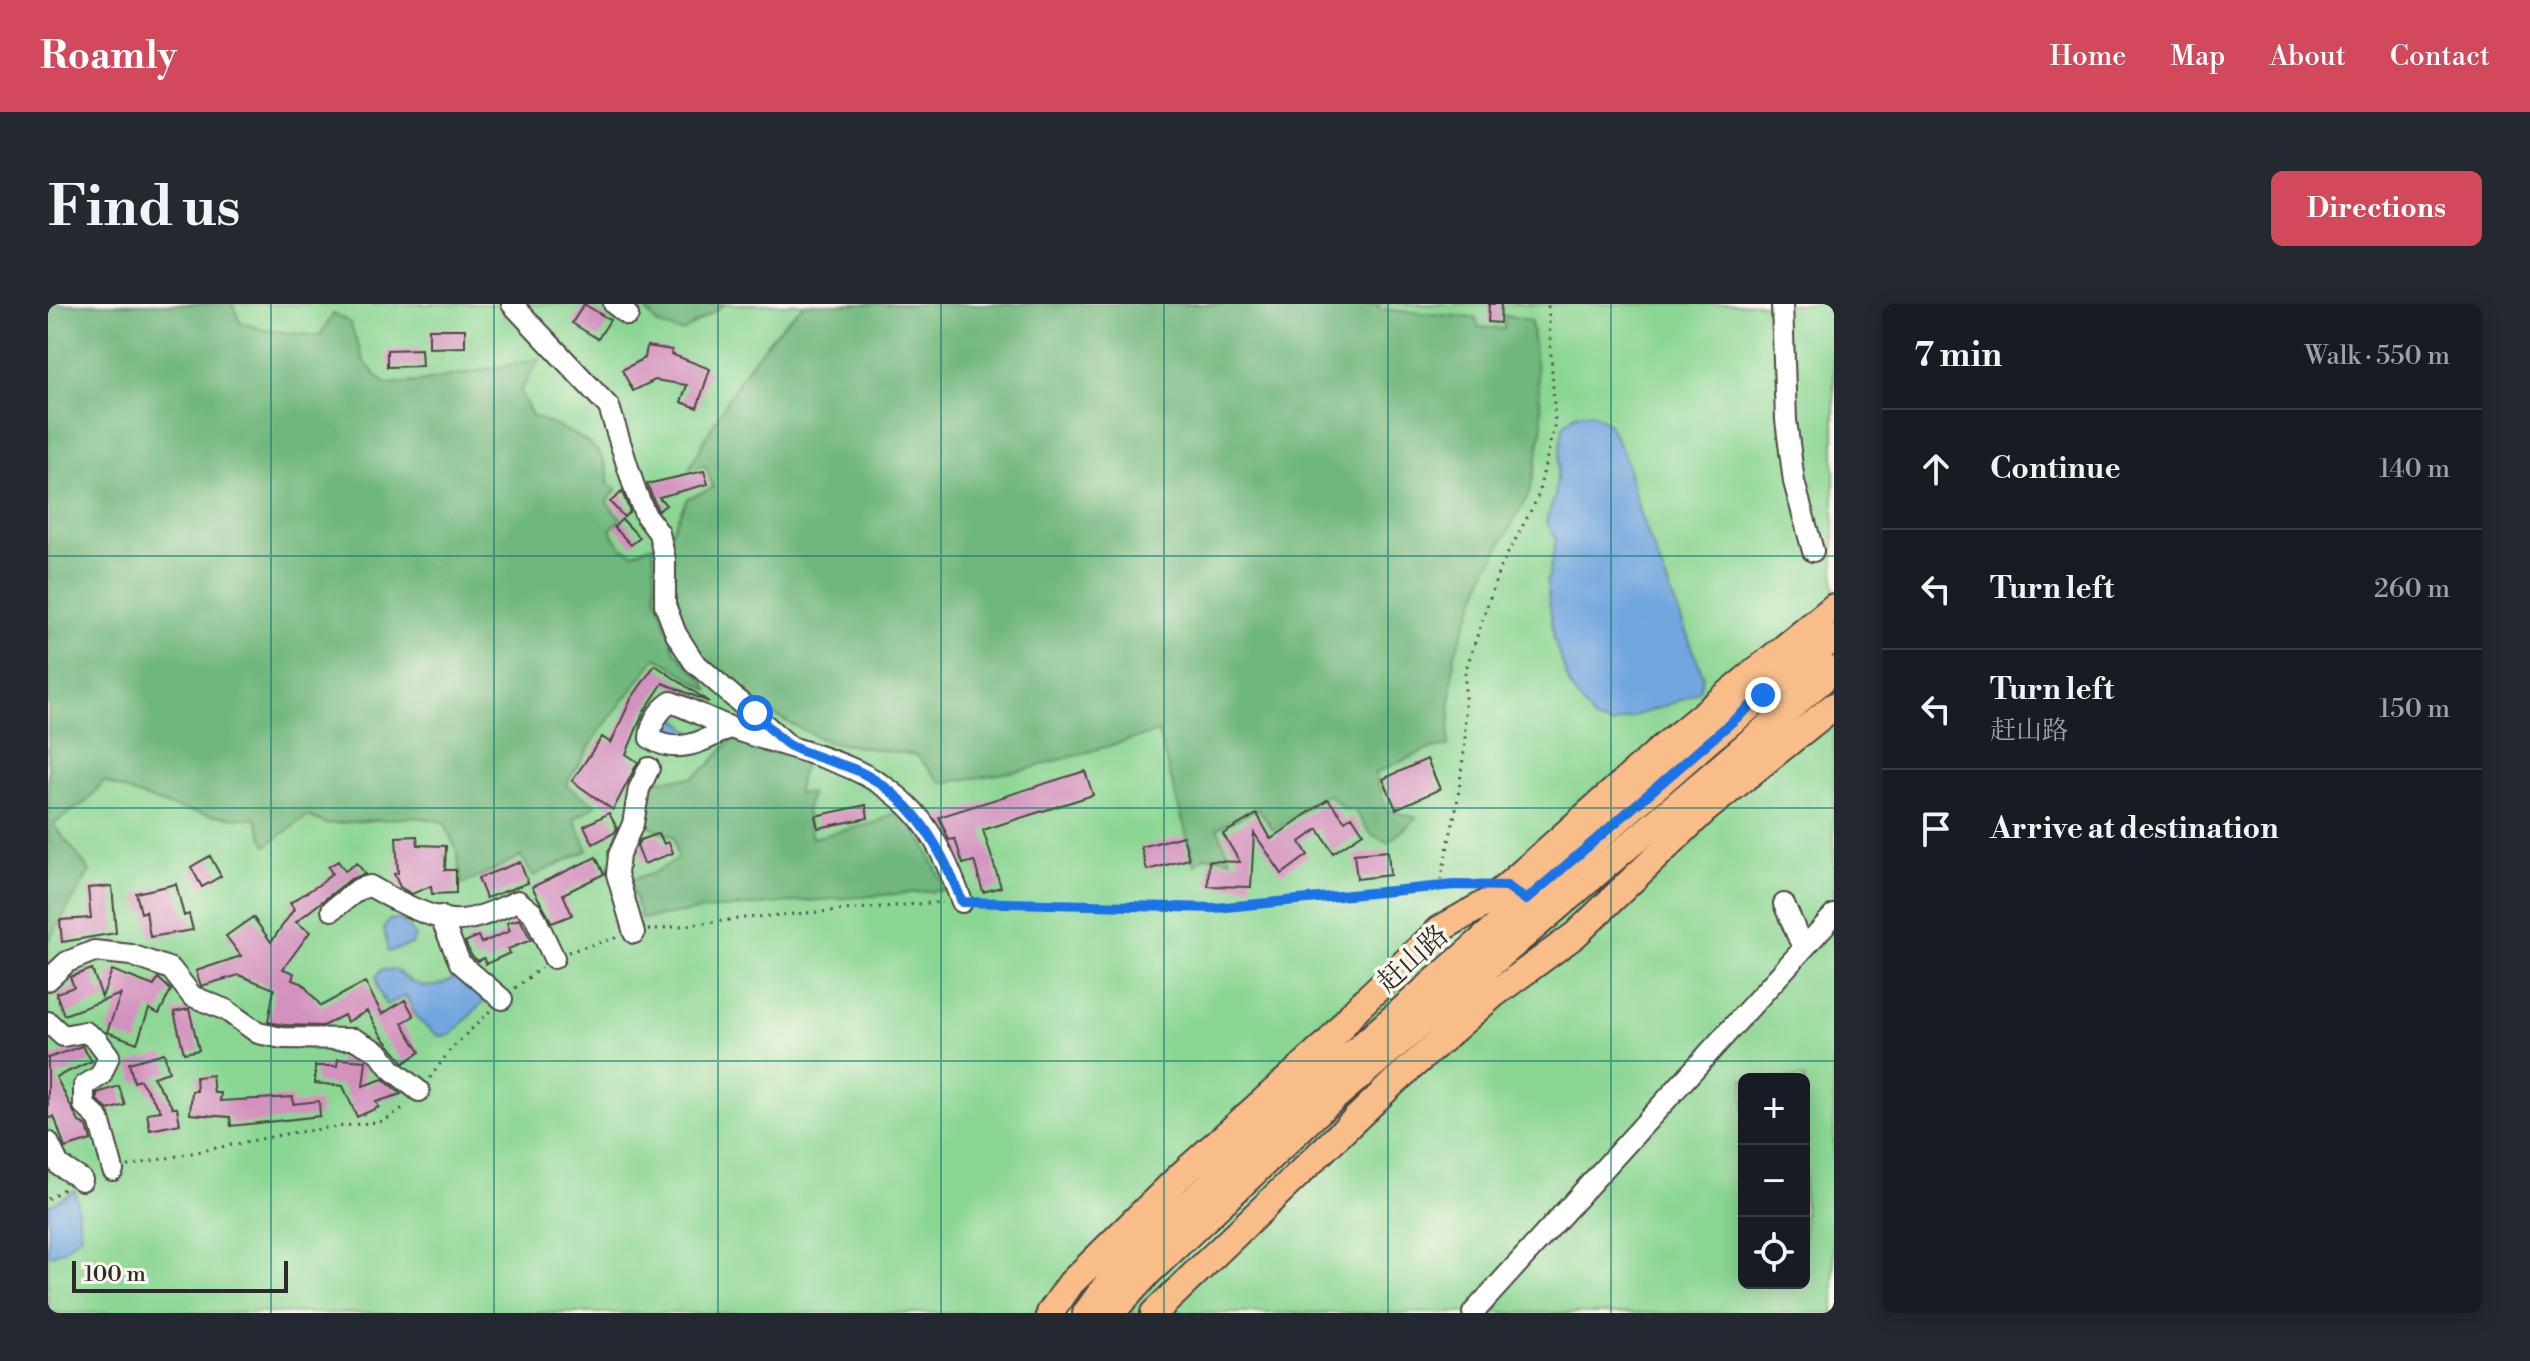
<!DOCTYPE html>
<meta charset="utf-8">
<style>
body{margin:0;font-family:"Libre Bodoni","Noto Serif SC",serif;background:#242831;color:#f1f3f6}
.controls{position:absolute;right:24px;bottom:24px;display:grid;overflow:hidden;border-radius:12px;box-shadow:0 4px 20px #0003}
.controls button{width:72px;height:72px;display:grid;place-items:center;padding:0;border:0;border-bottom:2px solid #363941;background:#171b24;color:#f1f3f6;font:40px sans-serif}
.scale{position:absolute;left:24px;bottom:20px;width:216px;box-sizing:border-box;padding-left:8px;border:4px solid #2b2b2b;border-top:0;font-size:22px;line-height:28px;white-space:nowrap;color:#2b2b2b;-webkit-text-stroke:6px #fbf7ec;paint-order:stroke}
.stop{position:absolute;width:24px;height:24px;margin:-18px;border:6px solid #1a73e8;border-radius:50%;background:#fff}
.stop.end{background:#1a73e8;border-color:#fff;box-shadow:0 2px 8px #0008}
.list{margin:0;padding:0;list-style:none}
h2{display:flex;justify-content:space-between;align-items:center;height:104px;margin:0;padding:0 32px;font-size:34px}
h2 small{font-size:26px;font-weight:400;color:#9ea1a6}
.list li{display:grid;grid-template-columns:52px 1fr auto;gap:24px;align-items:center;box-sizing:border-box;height:120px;padding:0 32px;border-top:2px solid #363941}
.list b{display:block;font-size:30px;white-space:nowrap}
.list p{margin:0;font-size:26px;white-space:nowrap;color:#9ea1a6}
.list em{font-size:26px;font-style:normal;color:#9ea1a6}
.icon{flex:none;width:44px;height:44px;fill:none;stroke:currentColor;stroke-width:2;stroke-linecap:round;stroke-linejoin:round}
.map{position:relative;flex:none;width:1786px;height:1009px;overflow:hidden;border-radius:12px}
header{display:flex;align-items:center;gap:48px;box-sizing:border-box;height:112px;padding:0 40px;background:#d1495b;color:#fff}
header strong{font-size:38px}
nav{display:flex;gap:44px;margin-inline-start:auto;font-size:28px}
.intro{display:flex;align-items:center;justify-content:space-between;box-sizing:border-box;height:192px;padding:0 48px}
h1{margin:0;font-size:56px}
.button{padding:20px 36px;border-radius:12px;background:#d1495b;color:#fff;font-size:28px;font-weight:700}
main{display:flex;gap:48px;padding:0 48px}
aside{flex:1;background:#171b24;border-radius:12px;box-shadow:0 4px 20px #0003}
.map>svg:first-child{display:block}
.green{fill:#8ad693;stroke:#5a805f;stroke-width:2;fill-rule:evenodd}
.forest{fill:#6fb77d;stroke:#4d7154;stroke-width:2}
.water{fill:#71a6df;stroke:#4e6885;stroke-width:2}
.building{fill:#d391be}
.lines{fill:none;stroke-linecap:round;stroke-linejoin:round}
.minor-casing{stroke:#484641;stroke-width:24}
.major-casing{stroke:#484641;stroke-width:30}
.path{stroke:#484641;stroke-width:3;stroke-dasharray:2 6;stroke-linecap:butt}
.minor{stroke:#fff;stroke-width:20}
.major{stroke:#f8bd88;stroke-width:26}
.route{stroke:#1a73e8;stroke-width:10}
.grid{fill:none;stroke:#0f766e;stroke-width:2;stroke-opacity:0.55}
.labels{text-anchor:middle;stroke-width:7;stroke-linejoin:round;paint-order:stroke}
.street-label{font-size:28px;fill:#2b2b2b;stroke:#fbf7ec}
</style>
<header>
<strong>Roamly</strong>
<nav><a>Home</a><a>Map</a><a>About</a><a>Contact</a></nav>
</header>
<div class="intro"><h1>Find us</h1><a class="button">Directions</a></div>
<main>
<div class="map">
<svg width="1786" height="1009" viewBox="0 0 1786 1009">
<rect width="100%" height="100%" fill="#fbf7ec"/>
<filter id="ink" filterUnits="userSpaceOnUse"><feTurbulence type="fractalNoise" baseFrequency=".0125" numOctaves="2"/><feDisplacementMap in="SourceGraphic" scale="16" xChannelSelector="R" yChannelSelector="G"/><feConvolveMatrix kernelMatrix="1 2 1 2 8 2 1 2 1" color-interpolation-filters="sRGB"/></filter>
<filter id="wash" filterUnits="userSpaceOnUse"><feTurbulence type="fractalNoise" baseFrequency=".006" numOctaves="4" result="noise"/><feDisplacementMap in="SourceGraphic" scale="32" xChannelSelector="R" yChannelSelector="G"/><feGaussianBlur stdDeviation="1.8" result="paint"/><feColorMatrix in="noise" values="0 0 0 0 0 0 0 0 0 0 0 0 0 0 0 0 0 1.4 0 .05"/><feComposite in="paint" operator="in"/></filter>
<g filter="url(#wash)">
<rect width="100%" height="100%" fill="#e9e1be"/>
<!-- green -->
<path class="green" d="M 0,0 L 1786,0 L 1786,1009 L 0,1009 ZM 1696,775 L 1756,775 L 1756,979 L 1696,979 Z"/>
<!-- forest -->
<path class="forest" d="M 0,0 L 184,0 L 192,18 L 215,26 L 271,32 L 286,9 L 302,19 L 317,59 L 337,80 L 372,78 L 492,55 L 472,87 L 484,112 C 516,127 563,137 560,180 L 569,185 L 558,198 L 573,214 L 562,226 L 573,243 L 585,249 L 605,241 L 608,291 L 627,347 L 657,378 L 660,386 L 609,353 L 551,428 L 518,481 L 548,501 L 526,515 L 540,546 L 485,572 L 473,552 L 414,581 L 409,547 L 396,518 L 366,513 L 279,520 L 259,512 L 218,542 L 208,515 C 142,511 116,503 56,477 L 39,497 L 5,520 L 42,567 L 0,637 Z
M 593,0 L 677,0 L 634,28 L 610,21 Z
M 757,0 L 1330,0 L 1331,5 L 1428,14 L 1430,23 L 1456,25 L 1457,12 L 1483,16 L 1495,122 L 1482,188 L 1439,265 L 1406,352 L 1400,442 L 1379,446 L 1327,469 L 1339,506 L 1369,514 L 1341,538 L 1324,531 L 1306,506 L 1296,505 L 1280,490 L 1225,526 L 1211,505 L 1169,524 L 1183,555 L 1157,552 L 1147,561 L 1110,428 L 976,466 L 894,479 L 868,451 L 780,438 L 755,426 L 707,401 L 687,379 L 660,360 L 634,322 L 626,298 L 622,230 L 639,194 L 665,184 L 658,162 L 641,165 C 674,104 704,45 757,0 Z
M 684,435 L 756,457 L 749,489 L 763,490 L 758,507 L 764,534 L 827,519 L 852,506 L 876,540 L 898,586 L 671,604 L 593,615 L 582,576 L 603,570 L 630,555 L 626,533 L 595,519 L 594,502 L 604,476 L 644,474 L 661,461 Z"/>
<!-- water -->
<path class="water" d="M 1542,108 L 1561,120 L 1577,153 L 1592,210 L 1655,371 L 1651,386 C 1624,404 1592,407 1564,421 L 1546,416 L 1523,384 L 1506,336 L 1499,280 L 1508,235 L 1498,217 L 1507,192 L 1515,122 L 1527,111 Z
M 624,409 L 647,432 L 634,439 L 609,427 Z
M 351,615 L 367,631 L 364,640 L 340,648 L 336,624 L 341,616 Z
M 333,666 L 348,666 C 368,685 388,689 411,670 L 439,694 L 403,731 L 391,732 L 370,716 L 358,692 L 338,701 L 330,686 L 328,673 Z
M 27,886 L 33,931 L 16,946 L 0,952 L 0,902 Z"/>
<g id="blocks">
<!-- building -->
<path class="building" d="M 536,0 L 562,16 L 550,35 L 524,19 Z
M 1441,0 L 1453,0 L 1452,19 L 1440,18 Z
M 381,25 L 417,25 L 417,43 L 381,44 Z
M 599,42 L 624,46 L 623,50 L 662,65 L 649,104 L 633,98 L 639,81 L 607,76 L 585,87 L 574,66 L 597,54 Z
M 373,45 L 374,62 L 339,63 L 339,46 Z
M 656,167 L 660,180 L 611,193 L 618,201 L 610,207 L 599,180 Z
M 574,188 L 582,207 L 576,213 L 562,198 Z
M 574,215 L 592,234 L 583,241 L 566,223 Z
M 607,361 L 661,398 L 615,379 L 595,409 L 578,450 L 590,458 L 565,506 L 524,477 L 554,433 L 563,439 L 583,395 Z
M 1379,455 L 1392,485 L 1348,505 L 1335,475 Z
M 1037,467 L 1045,491 L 935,526 L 953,583 L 935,588 L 926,557 L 915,560 L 907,535 L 901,536 L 891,513 Z
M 1280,495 L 1297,517 L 1304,512 L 1315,529 L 1285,549 L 1270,525 L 1252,538 L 1260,551 L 1234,570 L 1206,529 L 1203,583 L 1160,582 L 1161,557 L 1192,558 L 1175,530 L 1209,510 L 1223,535 Z
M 818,501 L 820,514 L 770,524 L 767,512 Z
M 561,509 L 569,524 L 566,529 L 545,540 L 536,522 Z
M 611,529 L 616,540 L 621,538 L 625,549 L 596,560 L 589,542 L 592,536 Z
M 369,532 L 370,541 L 398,542 L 397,566 L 408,566 L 408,589 L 384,590 L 383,582 L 364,590 L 352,583 L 346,570 L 350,569 L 348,533 Z
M 1135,532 L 1141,555 L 1099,566 L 1093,543 Z
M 1340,547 L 1342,571 L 1309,575 L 1306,550 Z
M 162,552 L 173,572 L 154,583 L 143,563 Z
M 548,553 L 556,570 L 515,590 L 524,611 L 504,619 L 484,583 Z
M 290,557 L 297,567 L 309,559 L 317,570 L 303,575 L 248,618 L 262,628 L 235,665 L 246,669 L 244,676 L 254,679 L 273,702 L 317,678 L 334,710 L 357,696 L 366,712 L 354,719 L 372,748 L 356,759 L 333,731 L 319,707 L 299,718 L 296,711 L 275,722 L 235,721 L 220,718 L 226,685 L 191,671 L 153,682 L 148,667 L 193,652 L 178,632 L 205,613 L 223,638 L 246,605 L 242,599 L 275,578 L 284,569 L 280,563 Z
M 472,558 L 480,579 L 438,594 L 430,574 Z
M 128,580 L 136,612 L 141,610 L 145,626 L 102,633 L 98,607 L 93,609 L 88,589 Z
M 64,582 L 68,629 L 14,638 L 12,616 L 43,614 L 40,584 Z
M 472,615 L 483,636 L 460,645 L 462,649 L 438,660 L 436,654 L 430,657 L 423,651 L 417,638 L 430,632 L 433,639 L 462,627 L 459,619 Z
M 44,665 L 54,693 L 64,666 L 106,682 L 110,674 L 123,686 L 111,710 L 101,705 L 89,739 L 59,728 L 73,690 L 16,711 L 8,689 L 26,683 L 22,673 Z
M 141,705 L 151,746 L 136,749 L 126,708 Z
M 34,742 L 44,757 L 8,773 L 31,818 L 39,822 L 43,836 L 17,844 L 6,812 L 0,815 L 0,754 Z
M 116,749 L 121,768 L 105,773 L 125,804 L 129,804 L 132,820 L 102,826 L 99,809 L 113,807 L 92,776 L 86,778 L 81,759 Z
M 290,755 L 318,757 L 315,782 L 335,775 L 353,790 L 328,798 L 331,803 L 309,813 L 295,782 L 267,779 L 267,762 L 289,762 Z
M 164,771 L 166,789 L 173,789 L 172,797 L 245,793 L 245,800 L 271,797 L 272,812 L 183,822 L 182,813 L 142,810 L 144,787 L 149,787 L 148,773 Z
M 71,782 L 77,801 L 60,806 L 49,796 L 49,789 Z"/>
</g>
</g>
<g filter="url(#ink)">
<use href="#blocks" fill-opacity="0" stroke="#484641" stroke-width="2"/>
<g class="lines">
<!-- minor casing -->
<g class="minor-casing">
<path id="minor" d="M 464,0 L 561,103 L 587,186 L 598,212 L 611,229 L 617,256 L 617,301 L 628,330 L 646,358 L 740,441
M 566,0 L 580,11
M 1734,0 L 1738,116 L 1746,178 L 1765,247
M 682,423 C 657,437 628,452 602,434 C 603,418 610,407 623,398 C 646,407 668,418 691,427 C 755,449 827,459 872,515 C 891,539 903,569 914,598
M 1736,600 L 1755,644
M 284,606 L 311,585 L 322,582 C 342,594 381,614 404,616 C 426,618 450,605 470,597 L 485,609 L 506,654
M 392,612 L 412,659 L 454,695
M 586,629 L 569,570 L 571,551 L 585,520 L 591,485 L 601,464
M 0,676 L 19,658 L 46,647 L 83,651 L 123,665 L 144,692 L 178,706 L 210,729 L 234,734 L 306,735 L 330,748 L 343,765 L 371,787
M 0,718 L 15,732 L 37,728 L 49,736 L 61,752 L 53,771 L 36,782 L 36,801 L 51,815 L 65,866
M 0,838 L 11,861 L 34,876
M 1425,1009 L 1786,611"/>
</g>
<!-- major casing -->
<g class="major-casing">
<path id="major" d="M 1002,1009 L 1023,979 L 1131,873 L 1280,739 L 1309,704 L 1392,625 L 1438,599 L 1459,582 L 1615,443 L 1786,303
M 1038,1009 L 1059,980 L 1135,905 L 1294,759 L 1661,436 L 1786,334
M 1063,1009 L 1102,967 L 1271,807 L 1786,366
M 1106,1009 L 1345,779 L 1445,691 L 1527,631 L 1658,505 L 1786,402"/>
</g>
<!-- path -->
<path class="path" d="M 1391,584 L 1409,500 L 1417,440 L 1417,368 L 1452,264 L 1489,195 L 1507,119 L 1500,0
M 931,598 L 1167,604 L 1426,582
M 600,626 L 697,614 L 895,598
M 520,648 L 570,633
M 467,684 L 493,664
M 382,774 L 402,746 L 444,705
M 80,862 L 242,829 L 336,817 L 359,801
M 0,895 L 17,884"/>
<!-- minor -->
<use href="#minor" class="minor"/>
<!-- major -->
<use href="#major" class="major"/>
</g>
</g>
<g class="lines" filter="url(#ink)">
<!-- route -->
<path class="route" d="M 707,409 C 717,419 727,431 738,439 C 751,449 790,458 808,466 C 864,491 893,543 914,598 L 1167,604 L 1406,581 L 1459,582 L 1478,596 L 1715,391"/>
</g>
<!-- grid -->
<path class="grid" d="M 223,0 L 223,1009M 446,0 L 446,1009M 670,0 L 670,1009M 893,0 L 893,1009M 1116,0 L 1116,1009M 1340,0 L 1340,1009M 1563,0 L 1563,1009M 0,252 L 1786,252M 0,504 L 1786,504M 0,757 L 1786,757"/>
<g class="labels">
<!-- street labels -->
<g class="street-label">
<text transform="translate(1364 654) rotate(-42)" y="10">赶山路</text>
</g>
</g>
</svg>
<div class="controls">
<button>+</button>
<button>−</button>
<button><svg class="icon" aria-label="locate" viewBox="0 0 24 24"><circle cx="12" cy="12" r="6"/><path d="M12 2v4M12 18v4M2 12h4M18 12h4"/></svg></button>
</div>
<div class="scale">100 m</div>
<div class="stop" style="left:707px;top:409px"></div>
<div class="stop end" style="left:1715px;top:391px"></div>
</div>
<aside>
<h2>7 min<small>Walk · 550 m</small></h2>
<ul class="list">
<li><svg class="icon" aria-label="ahead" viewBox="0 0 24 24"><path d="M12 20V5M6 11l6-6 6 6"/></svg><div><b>Continue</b></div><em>140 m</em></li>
<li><svg class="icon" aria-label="left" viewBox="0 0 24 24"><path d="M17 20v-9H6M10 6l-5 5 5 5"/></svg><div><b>Turn left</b></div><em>260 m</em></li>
<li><svg class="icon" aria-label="left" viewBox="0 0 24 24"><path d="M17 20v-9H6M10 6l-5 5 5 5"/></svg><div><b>Turn left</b><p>赶山路</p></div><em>150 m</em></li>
<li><svg class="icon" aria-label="arrive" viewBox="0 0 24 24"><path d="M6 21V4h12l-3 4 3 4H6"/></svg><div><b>Arrive at destination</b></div></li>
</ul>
</aside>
</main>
